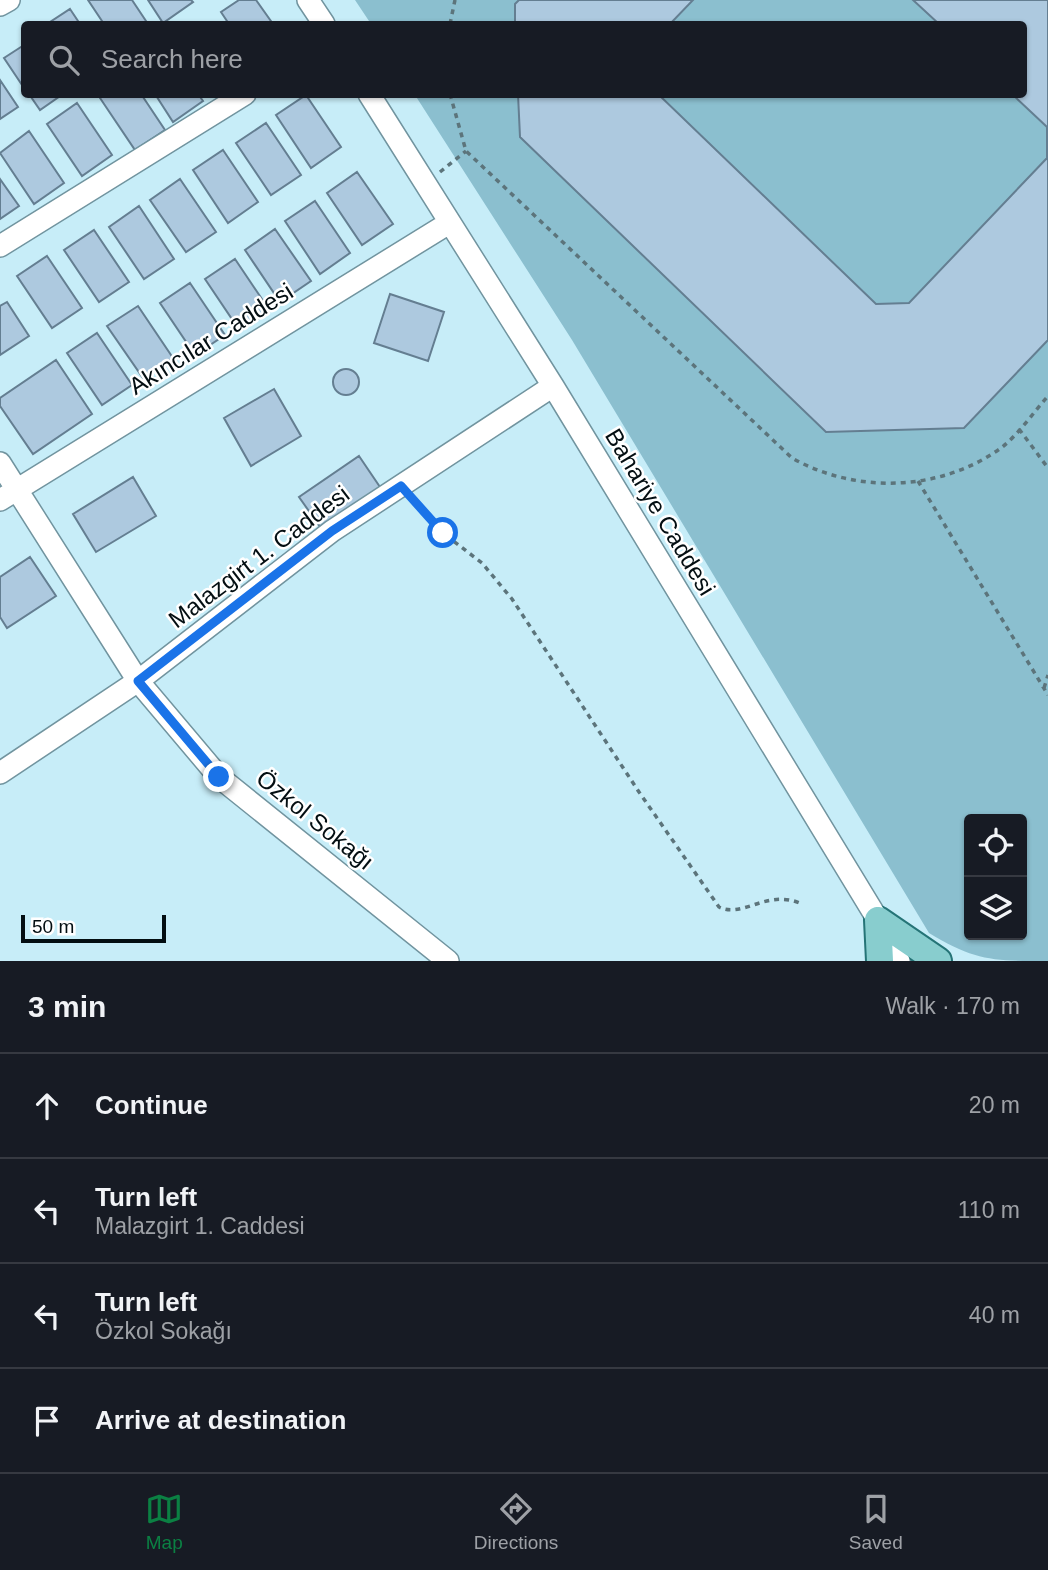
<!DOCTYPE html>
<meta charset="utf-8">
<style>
body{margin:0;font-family:Helvetica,sans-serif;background:#20242c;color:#f1f3f6}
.controls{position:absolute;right:21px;bottom:21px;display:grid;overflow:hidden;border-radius:7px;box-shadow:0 2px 5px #0004}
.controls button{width:63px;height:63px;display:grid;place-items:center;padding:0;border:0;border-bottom:2px solid #363941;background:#171b24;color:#f1f3f6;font:35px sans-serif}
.scale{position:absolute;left:21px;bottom:18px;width:145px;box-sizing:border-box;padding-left:7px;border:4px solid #030e12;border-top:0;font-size:19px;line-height:24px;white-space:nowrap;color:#030e12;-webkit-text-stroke:5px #fff;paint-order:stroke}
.stop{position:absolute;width:21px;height:21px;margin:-16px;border:5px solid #1a73e8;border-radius:50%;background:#fff}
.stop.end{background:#1a73e8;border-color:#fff;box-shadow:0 2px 7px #0008}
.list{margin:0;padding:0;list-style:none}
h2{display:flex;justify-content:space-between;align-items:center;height:91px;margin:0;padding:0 28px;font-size:30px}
h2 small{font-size:23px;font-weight:400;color:#9ea1a6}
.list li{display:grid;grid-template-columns:46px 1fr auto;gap:21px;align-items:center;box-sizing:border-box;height:105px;padding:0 28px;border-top:2px solid #363941}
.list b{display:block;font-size:26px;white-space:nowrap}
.list p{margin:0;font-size:23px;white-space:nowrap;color:#9ea1a6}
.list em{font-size:23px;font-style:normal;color:#9ea1a6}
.icon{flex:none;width:38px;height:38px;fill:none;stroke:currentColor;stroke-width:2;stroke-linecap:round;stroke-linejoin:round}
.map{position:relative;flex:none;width:1048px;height:961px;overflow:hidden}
.search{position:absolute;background:#171b24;box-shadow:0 2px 5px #0004;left:21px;right:21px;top:21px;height:77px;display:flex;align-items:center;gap:18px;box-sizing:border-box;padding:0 24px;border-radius:7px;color:#9ea1a6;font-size:26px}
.sheet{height:511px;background:#171b24}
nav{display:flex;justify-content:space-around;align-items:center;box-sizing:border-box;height:98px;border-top:2px solid #363941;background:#171b24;font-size:19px;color:#9ea1a6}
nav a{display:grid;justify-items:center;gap:4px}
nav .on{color:#0b8043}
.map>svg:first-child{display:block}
.green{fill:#8bbfcf;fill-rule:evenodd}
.building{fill:#adc9df;stroke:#647e91;stroke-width:2}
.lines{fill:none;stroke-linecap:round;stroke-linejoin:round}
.minor-casing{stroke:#71949f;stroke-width:24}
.major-casing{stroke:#257477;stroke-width:30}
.path{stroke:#5c747b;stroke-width:3.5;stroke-dasharray:5 5;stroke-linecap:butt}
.minor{stroke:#fff;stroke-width:21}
.major{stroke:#88cdce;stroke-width:26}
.route{stroke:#1a73e8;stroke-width:9}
.labels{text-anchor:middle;stroke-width:5;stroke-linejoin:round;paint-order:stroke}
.street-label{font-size:24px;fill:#030e12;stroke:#fff}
</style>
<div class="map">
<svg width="1048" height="961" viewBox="0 0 1048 961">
<rect width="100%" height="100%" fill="#c7edf8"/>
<!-- green -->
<path class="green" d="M 355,0 L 1048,0 L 1048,961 C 993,961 975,961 929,933 L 572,340 L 415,95 L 1024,94 L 1024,24 L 371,24 ZM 969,819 L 1022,819 L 1022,935 L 969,935 Z"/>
<!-- building -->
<path class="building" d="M 88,0 L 132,0 L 148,24 L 104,24 Z
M 148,0 L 191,0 L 193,2 L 163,23 Z
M 239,0 L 256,0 L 273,24 L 229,24 L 221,12 Z
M 519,0 L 693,0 L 670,24 L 515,24 L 515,4 Z
M 913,0 L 1048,0 L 1048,340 L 964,428 L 826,432 L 520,137 L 518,94 L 658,94 L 876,304 L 909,303 L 1047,158 L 1047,127 L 1012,94 L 1024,94 L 1024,24 L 939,24 Z
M 70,9 L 80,24 L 47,24 Z
M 24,45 L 24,88 L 4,58 Z
M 0,80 L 18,107 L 0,119 Z
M 29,94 L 63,94 L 40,110 Z
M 105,94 L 141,94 L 165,130 L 135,150 L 100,98 Z
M 155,94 L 198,94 L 203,101 L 173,122 Z
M 306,95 L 341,147 L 311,168 L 276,115 Z
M 77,103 L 112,155 L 82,176 L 47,124 Z
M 266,123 L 301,175 L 271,195 L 236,143 Z
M 29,131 L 64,183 L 34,204 L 0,153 Z
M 223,150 L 258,202 L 228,223 L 193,170 Z
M 357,172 L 393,224 L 362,245 L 327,193 Z
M 0,179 L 19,206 L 0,219 Z
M 180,179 L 216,232 L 186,252 L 150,200 Z
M 315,201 L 350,253 L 320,274 L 285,221 Z
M 139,206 L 174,259 L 144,279 L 109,227 Z
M 275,229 L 311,281 L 280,302 L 245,250 Z
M 94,230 L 129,282 L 99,302 L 64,250 Z
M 47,256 L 82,308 L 52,328 L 17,276 Z
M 235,259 L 270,311 L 240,331 L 205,279 Z
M 190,283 L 225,335 L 195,355 L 160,303 Z
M 390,294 L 444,312 L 428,361 L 374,343 Z
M 7,302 L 29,336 L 0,355 L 0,306 Z
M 138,306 L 173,358 L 143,378 L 107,326 Z
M 97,333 L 132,385 L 102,405 L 67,353 Z
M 56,360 L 92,414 L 33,454 L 0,406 L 0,398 Z
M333 382a13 13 0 1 1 26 0a13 13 0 1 1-26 0Z
M 274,389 L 301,436 L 251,466 L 224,418 Z
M 359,456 L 382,490 L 323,531 L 299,497 Z
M 133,477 L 156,516 L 96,552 L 73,514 Z
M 30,557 L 56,596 L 7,628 L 0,617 L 0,577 Z"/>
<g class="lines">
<!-- minor casing -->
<g class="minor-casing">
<path id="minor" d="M 308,0 L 324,24
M 0,5 L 9,0
M 369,94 L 553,386 L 878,920 L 899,961
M 0,246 L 245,94
M 0,463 L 138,681 L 219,777 L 448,961
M 0,500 L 449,223
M 0,773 L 138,681 L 332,531 L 553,386"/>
</g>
<!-- major casing -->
<g class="major-casing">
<path id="major" d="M 878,920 L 938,961
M 878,920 L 880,961"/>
</g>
<!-- path -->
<path class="path" d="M 450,24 L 455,0
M 450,94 L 466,151 L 792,458 C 856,494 940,492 1001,448 C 1018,435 1033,413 1048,396
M 440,172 L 466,151
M 1019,429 L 1048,468
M 918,481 L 1048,695
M 411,500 L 443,533 L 482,563 L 512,599 L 639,792 L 719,907 C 743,919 767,888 802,904
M 1044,688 L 1048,675"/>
<!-- minor -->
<use href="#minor" class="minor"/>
<!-- major -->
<use href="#major" class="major"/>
</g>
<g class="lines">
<!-- route -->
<path class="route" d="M 219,777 L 138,681 L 332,531 L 401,486 L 443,533"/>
</g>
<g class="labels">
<!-- street labels -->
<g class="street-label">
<text transform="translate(211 339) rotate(-32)" y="8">Akıncılar Caddesi</text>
<text transform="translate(660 512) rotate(59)" y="8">Bahariye Caddesi</text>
<text transform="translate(259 557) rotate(-37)" y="8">Malazgirt 1. Caddesi</text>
<text transform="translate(315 820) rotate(39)" y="8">Özkol Sokağı</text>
</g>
</g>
</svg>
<div class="controls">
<button><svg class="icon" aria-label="locate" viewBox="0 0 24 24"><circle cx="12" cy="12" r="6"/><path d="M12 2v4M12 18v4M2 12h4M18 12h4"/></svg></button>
<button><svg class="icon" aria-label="layers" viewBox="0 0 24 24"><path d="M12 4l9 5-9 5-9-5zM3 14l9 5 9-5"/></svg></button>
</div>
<div class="scale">50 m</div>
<div class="stop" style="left:443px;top:533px"></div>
<div class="stop end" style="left:219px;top:777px"></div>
<div class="search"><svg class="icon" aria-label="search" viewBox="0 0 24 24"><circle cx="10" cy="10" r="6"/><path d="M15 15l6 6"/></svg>Search here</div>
</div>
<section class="sheet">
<h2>3 min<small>Walk · 170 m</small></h2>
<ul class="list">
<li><svg class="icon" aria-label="ahead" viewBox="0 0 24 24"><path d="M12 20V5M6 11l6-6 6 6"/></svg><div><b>Continue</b></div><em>20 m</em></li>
<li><svg class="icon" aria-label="left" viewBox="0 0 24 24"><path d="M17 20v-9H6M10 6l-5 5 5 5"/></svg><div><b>Turn left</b><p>Malazgirt 1. Caddesi</p></div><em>110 m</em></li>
<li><svg class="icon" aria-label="left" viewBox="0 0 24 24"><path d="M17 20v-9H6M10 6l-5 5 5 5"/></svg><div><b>Turn left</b><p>Özkol Sokağı</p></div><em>40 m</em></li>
<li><svg class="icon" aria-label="arrive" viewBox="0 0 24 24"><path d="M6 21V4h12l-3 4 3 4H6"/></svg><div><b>Arrive at destination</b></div></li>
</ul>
</section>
<nav>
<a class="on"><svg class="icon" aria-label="map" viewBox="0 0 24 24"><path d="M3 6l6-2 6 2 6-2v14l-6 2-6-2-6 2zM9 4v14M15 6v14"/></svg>Map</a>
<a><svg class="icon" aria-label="directions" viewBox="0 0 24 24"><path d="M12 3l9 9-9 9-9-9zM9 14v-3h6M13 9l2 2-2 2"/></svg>Directions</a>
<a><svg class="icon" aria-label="saved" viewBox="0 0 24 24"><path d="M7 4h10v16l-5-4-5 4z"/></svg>Saved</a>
</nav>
